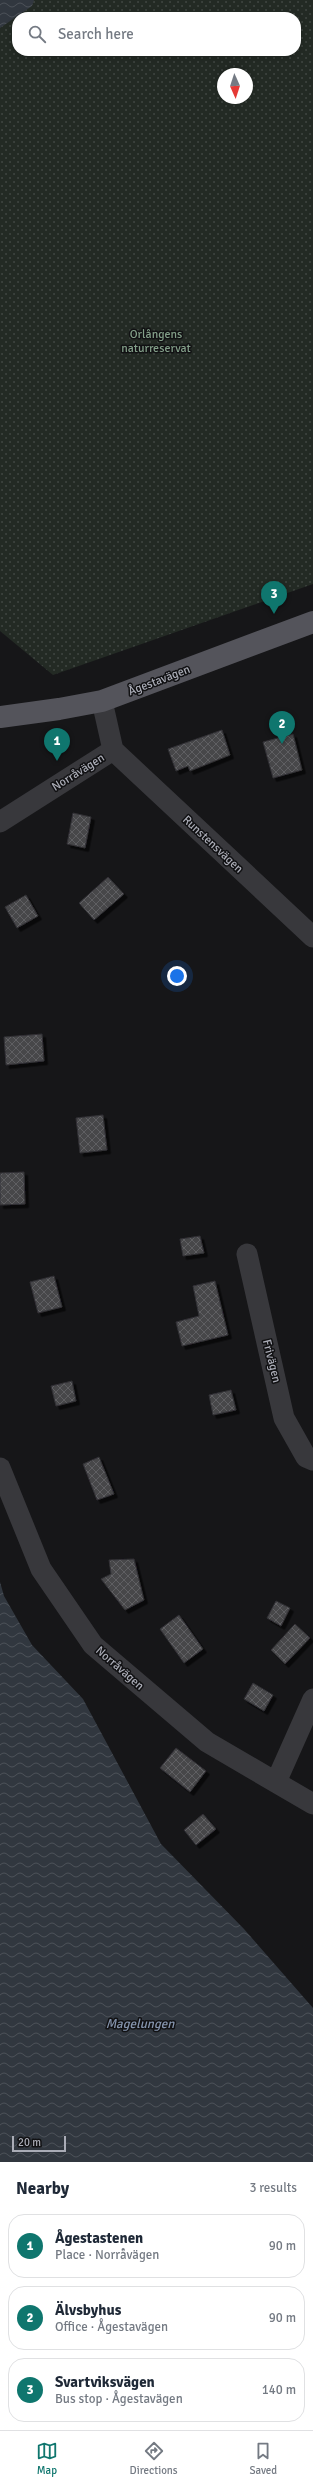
<!DOCTYPE html>
<meta charset="utf-8">
<style>
body{margin:0;font-family:Signika,sans-serif;background:#f6f6f7;color:#1f2937}
.compass{position:absolute;left:217px;top:68px;width:36px;height:36px;border-radius:50%;background:#fff;box-shadow:0 2px 6px #0003;rotate:177deg}
.scale{position:absolute;left:12px;bottom:10px;width:54px;box-sizing:border-box;padding-left:4px;border:2px solid #aaacb6;border-top:0;font-size:11px;line-height:14px;white-space:nowrap;color:#aaacb6;-webkit-text-stroke:3px #111113;paint-order:stroke}
.you{position:absolute;left:177px;top:976px;width:14px;height:14px;margin:-10px;border:3px solid #fff;border-radius:50%;background:#1a73e8;box-shadow:0 0 0 6px #1a73e833}
.badge{display:grid;place-items:center;width:26px;height:26px;border-radius:50%;background:#0f766e;color:#fff;font-size:13px;font-weight:700}
.pin{position:absolute;translate:-50% -33px;filter:drop-shadow(0 1px 2px #0008)}
.pin::after{content:'';position:absolute;top:21px;width:14px;height:12px;background:inherit;clip-path:polygon(0 0,100% 0,50% 100%)}
.list{margin:0;padding:0;list-style:none}
h2{display:flex;justify-content:space-between;align-items:center;height:52px;margin:0;padding:0 16px;font-size:17px}
h2 small{font-size:13px;font-weight:400;color:#747a83}
.list li{display:grid;grid-template-columns:26px 1fr auto;gap:12px;align-items:center;box-sizing:border-box;height:64px;margin:0 8px 8px;padding:0 8px;border:1px solid #e0e1e3;border-radius:16px}
.list b{display:block;font-size:15px;white-space:nowrap}
.list p{margin:0;font-size:13px;white-space:nowrap;color:#747a83}
.list em{font-size:13px;font-style:normal;color:#747a83}
.icon{flex:none;width:22px;height:22px;fill:none;stroke:currentColor;stroke-width:2;stroke-linecap:round;stroke-linejoin:round}
.map{position:relative;flex:none;width:313px;height:2162px;overflow:hidden}
.search{position:absolute;background:#fff;box-shadow:0 2px 6px #0003;left:12px;right:12px;top:12px;height:44px;display:flex;align-items:center;gap:10px;box-sizing:border-box;padding:0 14px;border-radius:16px;color:#747a83;font-size:15px}
.sheet{height:268px;background:#fff}
nav{display:flex;justify-content:space-around;align-items:center;box-sizing:border-box;height:56px;border-top:1px solid #e0e1e3;background:#fff;font-size:11px;color:#747a83}
nav a{display:grid;justify-items:center;gap:2px}
nav .on{color:#0f766e}
.map>svg:first-child{display:block}
.park{fill:url(#park-dots);fill-rule:evenodd}
.water{fill:url(#water-waves)}
.building{fill:url(#building-cross-hatch);stroke:#313034;filter:url(#shadow)}
.lines{fill:none;stroke-linecap:round;stroke-linejoin:round}
.minor{stroke:#38383c;stroke-width:21}
.major{stroke:#54545b;stroke-width:22}
.labels{text-anchor:middle;stroke-width:3;stroke-linejoin:round;paint-order:stroke}
.park-label{font-size:12px;fill:#839f89;stroke:#111113}
.street-label{font-size:12px;fill:#aaacb6;stroke:#111113}
.water-label{font-size:13px;font-style:italic;fill:#8594ad;stroke:#111113}
</style>
<div class="map">
<svg width="313" height="2162" viewBox="0 0 313 2162">
<defs>
<pattern id="park-dots" width="8" height="8" patternUnits="userSpaceOnUse"><rect width="8" height="8" fill="#232a24"/><path d="M2 2h.1M6 6h.1" fill="none" stroke="#404642" stroke-width="1.8" stroke-linecap="round"/></pattern>
<pattern id="water-waves" width="16" height="10" patternUnits="userSpaceOnUse"><rect width="16" height="10" fill="#31373f"/><path d="M0 5q4-4 8 0t8 0" fill="none" stroke="#4c5158"/></pattern>
<pattern id="building-cross-hatch" width="8" height="8" patternUnits="userSpaceOnUse"><rect width="8" height="8" fill="#46464a"/><path d="M0 0l8 8M0 8l8-8" fill="none" stroke="#5e5e62"/></pattern>
<filter id="shadow"><feDropShadow dx="3.5" dy="3.5" stdDeviation="0" flood-color="#0009"/></filter>
</defs>
<rect width="100%" height="100%" fill="#161618"/>
<!-- park -->
<path class="park" d="M 0,0 L 313,0 L 313,584 L 53,675 L 0,631 ZM 17,17 L 296,17 L 296,51 L 17,51 ZM 223,74 L 247,74 L 247,98 L 223,98 Z"/>
<!-- water -->
<path class="water" d="M 0,0 L 34,0 L 32,6 L 0,28 Z
M 0,1582 L 4,1596 L 32,1645 L 83,1699 L 161,1844 L 244,1929 L 313,2008 L 313,2162 L 0,2162 Z"/>
<!-- building -->
<path class="building" d="M 222,730 L 230,755 L 190,771 L 188,766 L 176,771 L 168,749 Z
M 293,734 L 302,770 L 273,778 L 263,742 Z
M 73,813 L 91,817 L 85,848 L 67,844 Z
M 108,877 L 124,894 L 94,920 L 79,903 Z
M 26,895 L 38,916 L 17,928 L 5,907 Z
M 42,1034 L 44,1061 L 6,1065 L 4,1037 Z
M 103,1115 L 107,1150 L 80,1153 L 76,1118 Z
M 24,1172 L 25,1204 L 0,1205 L 0,1173 Z
M 200,1236 L 204,1253 L 183,1256 L 180,1239 Z
M 54,1276 L 62,1307 L 38,1313 L 30,1282 Z
M 215,1281 L 228,1335 L 182,1346 L 176,1322 L 199,1316 L 193,1286 Z
M 72,1381 L 76,1401 L 56,1406 L 51,1386 Z
M 231,1390 L 236,1410 L 213,1415 L 209,1395 Z
M 99,1457 L 114,1494 L 97,1500 L 83,1464 Z
M 134,1559 L 144,1600 L 125,1610 L 101,1579 L 111,1574 L 109,1560 Z
M 276,1601 L 290,1608 L 281,1626 L 267,1618 Z
M 179,1615 L 203,1649 L 184,1663 L 160,1629 Z
M 295,1624 L 310,1638 L 285,1664 L 271,1650 Z
M 253,1683 L 273,1695 L 264,1711 L 244,1699 Z
M 176,1748 L 206,1771 L 190,1792 L 160,1768 Z
M 203,1814 L 216,1829 L 196,1845 L 184,1830 Z"/>
<g class="lines">
<!-- minor -->
<path class="minor" d="M 102,701 L 113,750
M 113,750 L 313,937
M 0,822 L 113,750
M 247,1254 L 284,1418 L 306,1457 L 313,1460
M 0,1468 L 41,1569 L 93,1645 L 207,1742 L 313,1804
M 276,1782 L 313,1699"/>
<!-- major -->
<path class="major" d="M 0,717 L 59,709 L 102,701 L 313,622"/>
</g>
<g class="labels">
<!-- park labels -->
<g class="park-label">
<text x="156" y="338">Orlångens<tspan x="156" dy="14">naturreservat</tspan></text>
</g>
<!-- street labels -->
<g class="street-label">
<text transform="translate(159 680) rotate(-21)" y="4">Ågestavägen</text>
<text transform="translate(78 772) rotate(-32)" y="4">Norråvägen</text>
<text transform="translate(213 844) rotate(43)" y="4">Runstensvägen</text>
<text transform="translate(272 1361) rotate(76)" y="4">Frivägen</text>
<text transform="translate(120 1668) rotate(41)" y="4">Norråvägen</text>
</g>
<!-- water labels -->
<g class="water-label">
<text x="140" y="2028">Magelungen</text>
</g>
</g>
</svg>
<svg class="compass" viewBox="-18 -18 36 36"><path d="M0-13l5 13h-10z" fill="#e53935"/><path d="M0 13l5-13h-10z" fill="#747a83"/></svg>
<div class="scale">20 m</div>
<div class="you"></div>
<div class="pin badge" style="left:57px;top:761px">1</div>
<div class="pin badge" style="left:282px;top:744px">2</div>
<div class="pin badge" style="left:274px;top:614px">3</div>
<div class="search"><svg class="icon" aria-label="search" viewBox="0 0 24 24"><circle cx="10" cy="10" r="6"/><path d="M15 15l6 6"/></svg>Search here</div>
</div>
<section class="sheet">
<h2>Nearby<small>3 results</small></h2>
<ul class="list">
<li><span class="badge">1</span><div><b>Ågestastenen</b><p>Place · Norråvägen</p></div><em>90 m</em></li>
<li><span class="badge">2</span><div><b>Älvsbyhus</b><p>Office · Ågestavägen</p></div><em>90 m</em></li>
<li><span class="badge">3</span><div><b>Svartviksvägen</b><p>Bus stop · Ågestavägen</p></div><em>140 m</em></li>
</ul>
</section>
<nav>
<a class="on"><svg class="icon" aria-label="map" viewBox="0 0 24 24"><path d="M3 6l6-2 6 2 6-2v14l-6 2-6-2-6 2zM9 4v14M15 6v14"/></svg>Map</a>
<a><svg class="icon" aria-label="directions" viewBox="0 0 24 24"><path d="M12 3l9 9-9 9-9-9zM9 14v-3h6M13 9l2 2-2 2"/></svg>Directions</a>
<a><svg class="icon" aria-label="saved" viewBox="0 0 24 24"><path d="M7 4h10v16l-5-4-5 4z"/></svg>Saved</a>
</nav>
